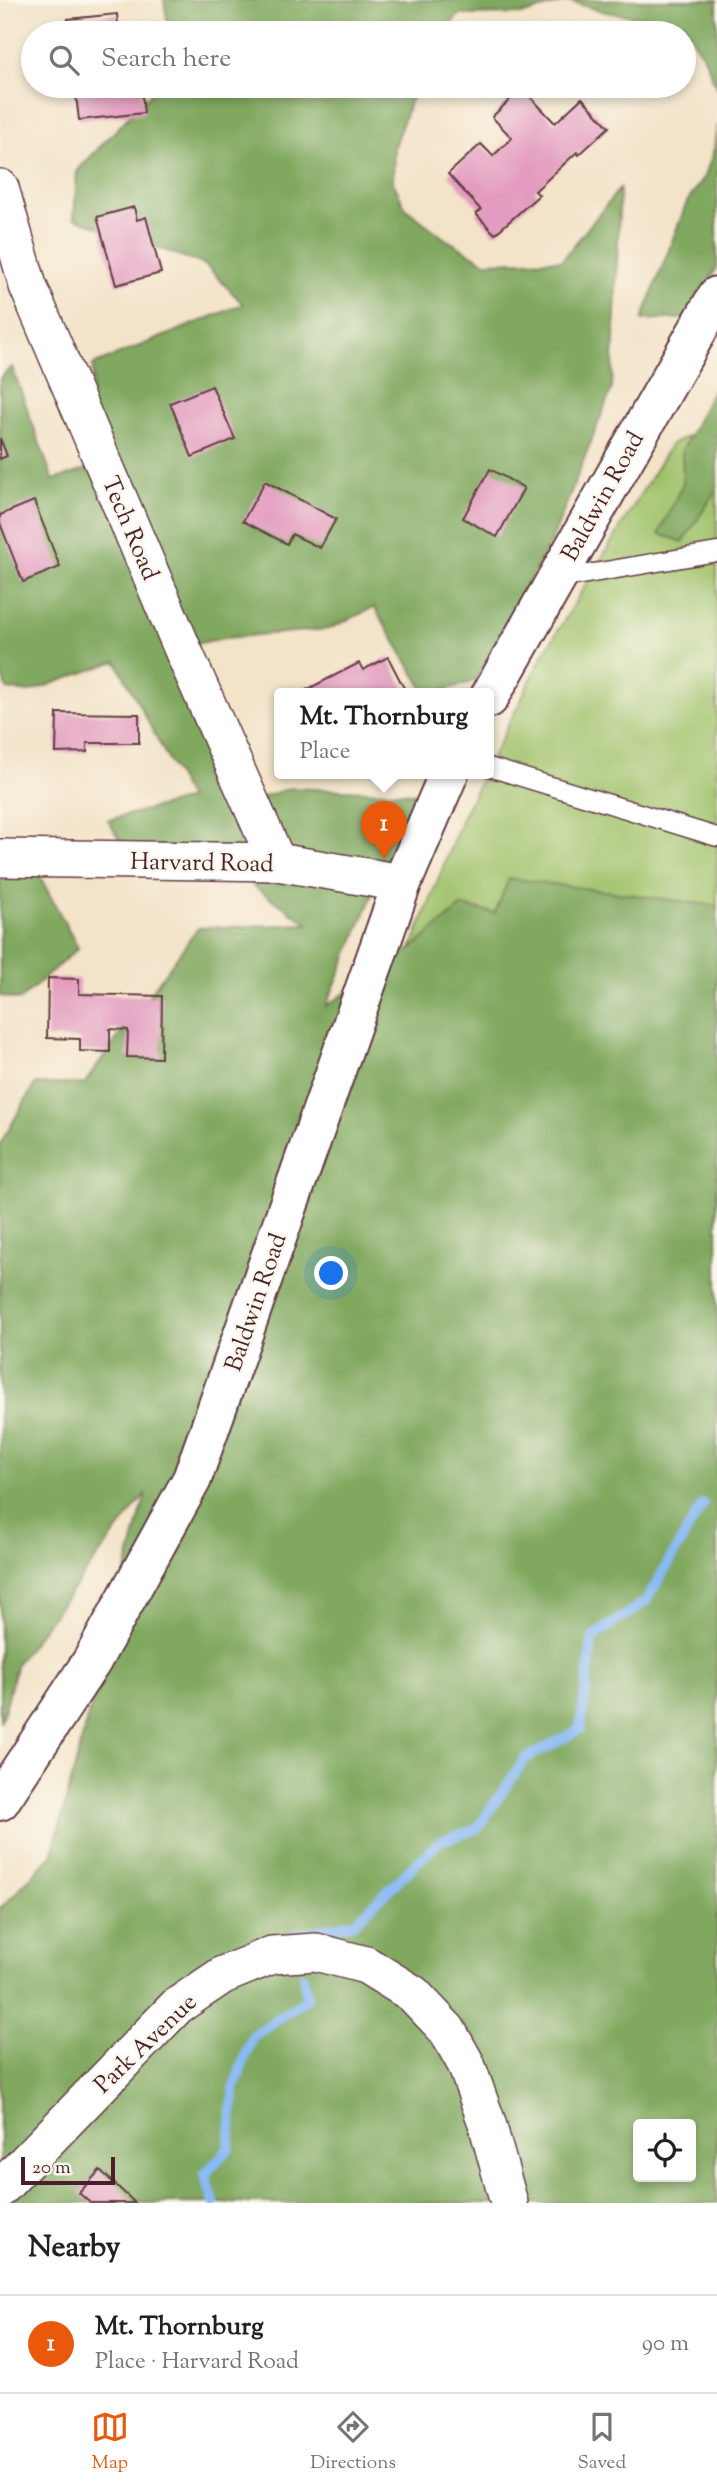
<!DOCTYPE html>
<meta charset="utf-8">
<style>
body{margin:0;font-family:"Sorts Mill Goudy",serif;background:#f6f6f6;color:#202124}
.controls{position:absolute;right:21px;bottom:21px;display:grid;overflow:hidden;border-radius:7px;box-shadow:0 4px 10px #0003}
.controls button{width:63px;height:63px;display:grid;place-items:center;padding:0;border:0;border-bottom:2px solid #e0e0e0;background:#fff;color:#202124;font:35px sans-serif}
.scale{position:absolute;left:21px;bottom:18px;width:94px;box-sizing:border-box;padding-left:7px;border:4px solid #4a1f2b;border-top:0;font-size:19px;line-height:24px;white-space:nowrap;color:#4a1f2b;-webkit-text-stroke:5px #fbf7ec;paint-order:stroke}
.you{position:absolute;left:332px;top:1274px;width:24px;height:24px;margin:-18px;border:5px solid #fff;border-radius:50%;background:#1a73e8;box-shadow:0 0 0 10px #1a73e833}
.badge{display:grid;place-items:center;width:46px;height:46px;border-radius:50%;background:#ea580c;color:#fff;font-size:23px;font-weight:700}
.pin{position:absolute;translate:-50% -58px;filter:drop-shadow(0 2px 4px #0008)}
.pin::after{content:'';position:absolute;top:37px;width:24px;height:21px;background:inherit;clip-path:polygon(0 0,100% 0,50% 100%)}
.popup{position:absolute;left:274px;top:688px;width:220px;height:91px;box-sizing:border-box;display:grid;place-content:center;border-radius:7px;background:#fff;filter:drop-shadow(0 2px 5px #0005);font-size:23px;white-space:nowrap;color:#757577}
.popup b{font-size:26px;color:#202124}
.popup::after{content:'';position:absolute;left:50%;top:100%;margin-left:-14px;border:14px solid transparent;border-top-color:#fff}
.list{margin:0;padding:0;list-style:none}
h2{display:flex;justify-content:space-between;align-items:center;height:91px;margin:0;padding:0 28px;font-size:30px}
h2 small{font-size:23px;font-weight:400;color:#757577}
.list li{display:grid;grid-template-columns:46px 1fr auto;gap:21px;align-items:center;box-sizing:border-box;height:98px;padding:0 28px;border-top:2px solid #e0e0e0}
.list b{display:block;font-size:26px;white-space:nowrap}
.list p{margin:0;font-size:23px;white-space:nowrap;color:#757577}
.list em{font-size:23px;font-style:normal;color:#757577}
.icon{flex:none;width:38px;height:38px;fill:none;stroke:currentColor;stroke-width:2;stroke-linecap:round;stroke-linejoin:round}
.map{position:relative;flex:none;width:717px;height:2203px;overflow:hidden}
.search{position:absolute;background:#fff;box-shadow:0 4px 10px #0003;left:21px;right:21px;top:21px;height:77px;display:flex;align-items:center;gap:18px;box-sizing:border-box;padding:0 24px;border-radius:38px;color:#757577;font-size:26px}
.sheet{height:189px;background:#fff}
nav{display:flex;justify-content:space-around;align-items:center;box-sizing:border-box;height:98px;border-top:2px solid #e0e0e0;background:#fff;font-size:19px;color:#757577}
nav a{display:grid;justify-items:center;gap:4px}
nav .on{color:#ea580c}
.map>svg:first-child{display:block}
.green{fill:#a0c26b;stroke:#75704b;stroke-width:2}
.forest{fill:#80a85f;stroke:#656445;stroke-width:2;fill-rule:evenodd}
.lines{fill:none;stroke-linecap:round;stroke-linejoin:round}
.stream{stroke:#89b9f5;stroke-width:10}
.building{fill:#e39cbf}
.service-casing{stroke:#633c43;stroke-width:21}
.minor-casing{stroke:#633c43;stroke-width:40}
.tertiary-casing{stroke:#633c43;stroke-width:42}
.service{stroke:#fff;stroke-width:18}
.minor{stroke:#fff;stroke-width:37}
.tertiary{stroke:#fff;stroke-width:38}
.labels{text-anchor:middle;stroke-width:5;stroke-linejoin:round;paint-order:stroke}
.street-label{font-size:24px;fill:#4a1f2b;stroke:#fbf7ec}
</style>
<div class="map">
<svg width="717" height="2203" viewBox="0 0 717 2203">
<rect width="100%" height="100%" fill="#fbf7ec"/>
<filter id="ink" filterUnits="userSpaceOnUse"><feTurbulence type="fractalNoise" baseFrequency=".0143" numOctaves="2"/><feDisplacementMap in="SourceGraphic" scale="14" xChannelSelector="R" yChannelSelector="G"/><feConvolveMatrix kernelMatrix="1 2 1 2 8 2 1 2 1" color-interpolation-filters="sRGB"/></filter>
<filter id="wash" filterUnits="userSpaceOnUse"><feTurbulence type="fractalNoise" baseFrequency=".00686" numOctaves="4" result="noise"/><feDisplacementMap in="SourceGraphic" scale="28" xChannelSelector="R" yChannelSelector="G"/><feGaussianBlur stdDeviation="1.57" result="paint"/><feColorMatrix in="noise" values="0 0 0 0 0 0 0 0 0 0 0 0 0 0 0 0 0 1.4 0 .05"/><feComposite in="paint" operator="in"/></filter>
<g filter="url(#wash)">
<rect width="100%" height="100%" fill="#f3e3c8"/>
<!-- green -->
<path class="green" d="M 717,423 L 717,906 L 510,879 L 495,914 L 411,949 L 463,816 L 542,657 L 671,444 Z"/>
<!-- forest -->
<path class="forest" d="M 164,0 L 717,0 L 717,90 L 706,61 L 683,23 L 605,12 L 568,1 L 524,14 L 458,15 L 445,33 L 169,33 Z
M 158,86 L 416,86 L 394,146 L 393,182 L 406,209 L 444,238 L 485,262 L 562,260 L 620,188 L 612,388 L 554,535 L 475,681 L 434,693 L 426,693 L 374,607 L 329,629 L 224,638 L 170,649 L 239,804 L 291,788 L 415,793 L 326,1006 L 411,949 L 462,906 L 495,913 L 509,878 L 717,906 L 717,2203 L 0,2203 L 0,1909 L 52,1855 L 146,1493 L 17,1663 L 4,1713 L 0,1720 L 0,1144 L 35,1084 L 84,1084 L 198,928 L 308,924 L 253,886 L 265,856 L 122,844 L 108,820 L 189,799 L 116,661 L 29,692 L 7,689 L 0,671 L 0,378 L 12,367 L 53,480 L 88,469 L 93,365 L 243,304 L 206,265 L 74,218 L 77,171 ZM 638,2124 L 691,2124 L 691,2177 L 638,2177 Z
M 717,124 L 717,267 L 691,318 L 642,320 L 687,202 L 705,176 L 714,149 Z
M 717,382 L 717,489 L 683,542 L 659,534 L 683,483 L 682,451 Z
M 0,871 L 38,873 L 78,948 L 20,1000 L 0,996 Z"/>
<g class="lines">
<!-- stream -->
<path class="stream" d="M 295,1935 L 354,1923 L 440,1841 L 477,1829 L 525,1759 L 580,1729 L 593,1637 L 646,1601 L 703,1504
M 214,2203 L 205,2174 L 229,2148 L 234,2088 L 252,2037 L 307,1998 L 303,1977"/>
</g>
<g id="blocks">
<!-- building -->
<path class="building" d="M 117,14 L 119,33 L 69,33 L 68,19 Z
M 649,21 L 662,33 L 637,33 Z
M 75,86 L 141,86 L 144,113 L 79,120 Z
M 522,88 L 555,123 L 582,98 L 609,127 L 579,155 L 577,152 L 535,191 L 539,195 L 495,234 L 476,214 L 481,210 L 448,174 L 481,144 L 493,156 L 512,138 L 492,117 Z
M 134,207 L 137,220 L 146,217 L 161,273 L 116,285 L 97,217 Z
M 212,386 L 235,439 L 192,457 L 170,403 Z
M 0,438 L 7,456 L 0,459 Z
M 490,469 L 524,488 L 497,537 L 463,518 Z
M 265,481 L 336,519 L 320,548 L 292,534 L 287,544 L 243,521 Z
M 34,501 L 60,567 L 23,582 L 0,523 L 0,515 Z
M 388,657 L 405,690 L 400,693 L 307,693 L 306,690 L 359,663 L 363,670 Z
M 57,713 L 139,714 L 139,743 L 87,743 L 87,752 L 56,753 Z
M 48,978 L 79,979 L 79,994 L 162,996 L 161,1058 L 127,1057 L 128,1030 L 110,1029 L 110,1052 L 80,1051 L 80,1039 L 47,1038 Z
M 100,2170 L 135,2203 L 90,2203 L 79,2193 Z"/>
</g>
</g>
<g filter="url(#ink)">
<use href="#blocks" fill-opacity="0" stroke="#633c43" stroke-width="2"/>
<g class="lines">
<!-- service casing -->
<g class="service-casing">
<path id="service" d="M 558,579 L 717,552
M 489,767 L 717,837"/>
</g>
<!-- minor casing -->
<g class="minor-casing">
<path id="minor" d="M 0,188 L 28,286 L 183,650 L 277,862
M 0,858 L 277,862 L 402,883
M 0,2189 L 177,2006 L 223,1975 L 272,1955 L 316,1952 L 366,1965 L 413,1994 L 447,2030 L 466,2064 L 487,2123 L 509,2203"/>
</g>
<!-- tertiary casing -->
<g class="tertiary-casing">
<path id="tertiary" d="M 489,698 L 717,296
M 0,1801 L 92,1661 L 192,1479 L 402,883 L 449,773"/>
</g>
<!-- service -->
<use href="#service" class="service"/>
<!-- minor -->
<use href="#minor" class="minor"/>
<!-- tertiary -->
<use href="#tertiary" class="tertiary"/>
</g>
</g>
<g class="labels">
<!-- street labels -->
<g class="street-label">
<text transform="translate(602 496) rotate(-61)" y="8">Baldwin Road</text>
<text transform="translate(131 528) rotate(67)" y="8">Tech Road</text>
<text transform="translate(202 862) rotate(1)" y="8">Harvard Road</text>
<text transform="translate(255 1302) rotate(-71)" y="8">Baldwin Road</text>
<text transform="translate(145 2043) rotate(-44)" y="8">Park Avenue</text>
</g>
</g>
</svg>
<div class="controls">
<button><svg class="icon" aria-label="locate" viewBox="0 0 24 24"><circle cx="12" cy="12" r="6"/><path d="M12 2v4M12 18v4M2 12h4M18 12h4"/></svg></button>
</div>
<div class="scale">20 m</div>
<div class="you"></div>
<div class="pin badge" style="left:384px;top:859px">1</div>
<div class="popup"><b>Mt. Thornburg</b>Place</div>
<div class="search"><svg class="icon" aria-label="search" viewBox="0 0 24 24"><circle cx="10" cy="10" r="6"/><path d="M15 15l6 6"/></svg>Search here</div>
</div>
<section class="sheet">
<h2>Nearby<small></small></h2>
<ul class="list">
<li><span class="badge">1</span><div><b>Mt. Thornburg</b><p>Place · Harvard Road</p></div><em>90 m</em></li>
</ul>
</section>
<nav>
<a class="on"><svg class="icon" aria-label="map" viewBox="0 0 24 24"><path d="M3 6l6-2 6 2 6-2v14l-6 2-6-2-6 2zM9 4v14M15 6v14"/></svg>Map</a>
<a><svg class="icon" aria-label="directions" viewBox="0 0 24 24"><path d="M12 3l9 9-9 9-9-9zM9 14v-3h6M13 9l2 2-2 2"/></svg>Directions</a>
<a><svg class="icon" aria-label="saved" viewBox="0 0 24 24"><path d="M7 4h10v16l-5-4-5 4z"/></svg>Saved</a>
</nav>
